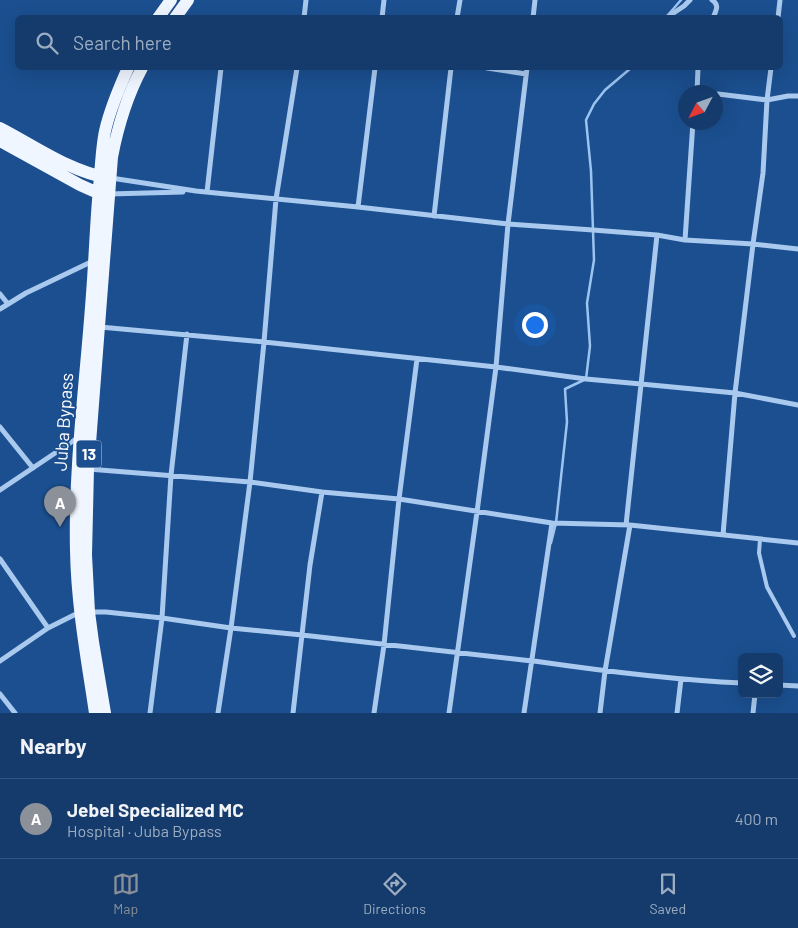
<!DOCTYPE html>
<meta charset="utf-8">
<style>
body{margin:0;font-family:Barlow,sans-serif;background:#1d4271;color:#f1f3f6}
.controls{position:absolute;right:15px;bottom:15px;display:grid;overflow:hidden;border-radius:8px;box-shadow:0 5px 20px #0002}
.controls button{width:45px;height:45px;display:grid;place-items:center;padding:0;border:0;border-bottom:1px solid #33557e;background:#143b6b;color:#f1f3f6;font:25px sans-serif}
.compass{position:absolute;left:678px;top:85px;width:45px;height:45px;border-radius:50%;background:#143b6b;box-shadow:0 5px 20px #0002;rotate:229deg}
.you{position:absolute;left:534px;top:324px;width:18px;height:18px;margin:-12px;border:4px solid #fff;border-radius:50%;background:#1a73e8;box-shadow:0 0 0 8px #1a73e833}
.badge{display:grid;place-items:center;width:32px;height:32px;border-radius:50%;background:#8c9099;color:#fff;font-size:16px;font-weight:700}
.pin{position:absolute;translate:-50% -41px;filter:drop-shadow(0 1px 2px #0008)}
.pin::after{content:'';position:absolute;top:26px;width:18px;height:15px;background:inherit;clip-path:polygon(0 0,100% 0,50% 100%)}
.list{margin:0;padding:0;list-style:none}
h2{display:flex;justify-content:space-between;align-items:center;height:65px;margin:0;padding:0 20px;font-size:21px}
h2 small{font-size:16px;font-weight:400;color:#9dadc1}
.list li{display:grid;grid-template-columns:32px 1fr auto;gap:15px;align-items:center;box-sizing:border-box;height:80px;padding:0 20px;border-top:1px solid #33557e}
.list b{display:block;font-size:19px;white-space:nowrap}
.list p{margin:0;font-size:16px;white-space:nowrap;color:#9dadc1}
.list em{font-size:16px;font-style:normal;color:#9dadc1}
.icon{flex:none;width:28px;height:28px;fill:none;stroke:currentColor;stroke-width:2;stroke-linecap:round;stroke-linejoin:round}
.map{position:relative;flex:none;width:798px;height:713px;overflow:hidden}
.search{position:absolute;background:#143b6b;box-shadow:0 5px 20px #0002;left:15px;right:15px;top:15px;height:55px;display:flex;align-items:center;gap:12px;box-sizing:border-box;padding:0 18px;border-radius:8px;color:#9dadc1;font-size:19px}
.sheet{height:145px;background:#143b6b}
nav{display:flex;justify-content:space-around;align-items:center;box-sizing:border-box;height:70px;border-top:1px solid #33557e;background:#143b6b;font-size:14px;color:#9dadc1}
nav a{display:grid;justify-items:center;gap:2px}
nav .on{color:#8c9099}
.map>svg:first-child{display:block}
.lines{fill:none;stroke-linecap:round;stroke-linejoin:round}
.stream{stroke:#9cc4f0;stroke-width:2.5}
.service{stroke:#a9c9ee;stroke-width:4}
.minor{stroke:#a9c9ee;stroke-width:5}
.primary{stroke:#f0f6ff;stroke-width:12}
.labels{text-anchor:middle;stroke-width:4;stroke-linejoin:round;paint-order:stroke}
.shield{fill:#1b4f8f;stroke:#bbcadd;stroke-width:1}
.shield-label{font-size:16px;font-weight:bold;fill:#fff}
.street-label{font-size:18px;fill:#fff;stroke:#1b4f8f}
</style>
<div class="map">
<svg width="798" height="713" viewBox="0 0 798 713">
<rect width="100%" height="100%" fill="#1b4f8f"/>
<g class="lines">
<!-- stream -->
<path class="stream" d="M 668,15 L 681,0
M 551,543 L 556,523 L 567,422 L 565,389 L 586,379 L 590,346 L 587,303 L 594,260 L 591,171 L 586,120 L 594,104 L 605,90 L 631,68"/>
<!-- service -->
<path class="service" d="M 760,539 L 759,553 L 767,587 L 794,636"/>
<!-- minor -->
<path class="minor" d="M 712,0 C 720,5 716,10 713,18
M 304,18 L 306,0
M 382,18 L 384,0
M 457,18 L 460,0
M 533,18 L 535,0
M 666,18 L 684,6 L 690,0
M 778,18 L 780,0
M 487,68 L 526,74
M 697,92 L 698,68
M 716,95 L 718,94 L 767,100 L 788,96 L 798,96
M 111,178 L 196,191 L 358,207 L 508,224 L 593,230 L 657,235 L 685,240 L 753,244 L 798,249
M 207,192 L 221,68
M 109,194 L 183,192
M 358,207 L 375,68
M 434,216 L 451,68
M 685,240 L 693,122
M 0,294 L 8,304
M 0,309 L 26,293 L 93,261
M 100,327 L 264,342 L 496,367 L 586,379 L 641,384 L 735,393 L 798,405
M 0,427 L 33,468
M 88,469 L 250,482 L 322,492 L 399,499 L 552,523 L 630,525 L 798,543
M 0,490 L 79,437
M 626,525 L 657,235
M 723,535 L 735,393 L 753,244 L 763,173 L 767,100 L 771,68
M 0,559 L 48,628
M 89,612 L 106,612 L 162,618 L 231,628 L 302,635 L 532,661 L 534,661 C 603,671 672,680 742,683
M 0,661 L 48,628 L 80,612
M 779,685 L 798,686
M 0,694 L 15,713
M 150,713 L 162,618 L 171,475 L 187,334
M 218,713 L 231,628 L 250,482 L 264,342 L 276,199 L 297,68
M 293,713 L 310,565 L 322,492
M 374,713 L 384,645 L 399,499 L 417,359
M 449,713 L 477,512 L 496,367 L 508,224 L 527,68
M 524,713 L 552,523
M 600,713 L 605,671 L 630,525
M 677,713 L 681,679
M 753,713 L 755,694"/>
<!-- primary -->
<path class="primary" d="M 158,18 L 171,0
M 175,18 L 188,0
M 0,128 C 35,146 69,171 108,178
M 0,141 L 80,185 L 98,193 L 104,194
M 95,713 C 87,659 77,606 76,551 C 74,465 86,380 92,294 C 95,255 96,216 100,177 C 101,162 102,146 105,131 C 110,109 119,88 128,68
M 105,713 L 93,642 L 89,612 L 86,555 L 88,469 L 112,157 C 118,126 127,96 142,68"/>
</g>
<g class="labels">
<!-- shield labels -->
<rect class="shield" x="76.5" y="440.5" width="25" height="27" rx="4"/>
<g class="shield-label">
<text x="89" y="460">13</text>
</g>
<!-- street labels -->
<g class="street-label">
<text transform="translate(64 422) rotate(-86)" y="6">Juba Bypass</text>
</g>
</g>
</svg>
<div class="controls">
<button><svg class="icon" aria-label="layers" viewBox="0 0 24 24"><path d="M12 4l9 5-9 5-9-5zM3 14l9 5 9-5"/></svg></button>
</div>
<svg class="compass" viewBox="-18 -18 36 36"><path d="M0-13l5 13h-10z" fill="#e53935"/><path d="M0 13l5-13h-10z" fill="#9dadc1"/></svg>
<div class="you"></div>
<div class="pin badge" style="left:60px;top:527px">A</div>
<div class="search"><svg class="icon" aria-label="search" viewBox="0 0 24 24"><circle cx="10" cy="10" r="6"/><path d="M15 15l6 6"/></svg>Search here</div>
</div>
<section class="sheet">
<h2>Nearby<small></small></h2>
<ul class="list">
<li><span class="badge">A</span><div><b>Jebel Specialized MC</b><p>Hospital · Juba Bypass</p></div><em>400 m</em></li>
</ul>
</section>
<nav>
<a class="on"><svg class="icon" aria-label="map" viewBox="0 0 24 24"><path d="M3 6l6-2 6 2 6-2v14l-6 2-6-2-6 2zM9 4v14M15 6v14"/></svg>Map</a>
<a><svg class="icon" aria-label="directions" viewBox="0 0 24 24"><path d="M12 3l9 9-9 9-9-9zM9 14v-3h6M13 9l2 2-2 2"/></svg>Directions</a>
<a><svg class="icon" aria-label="saved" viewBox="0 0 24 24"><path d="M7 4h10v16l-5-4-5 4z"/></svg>Saved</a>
</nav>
